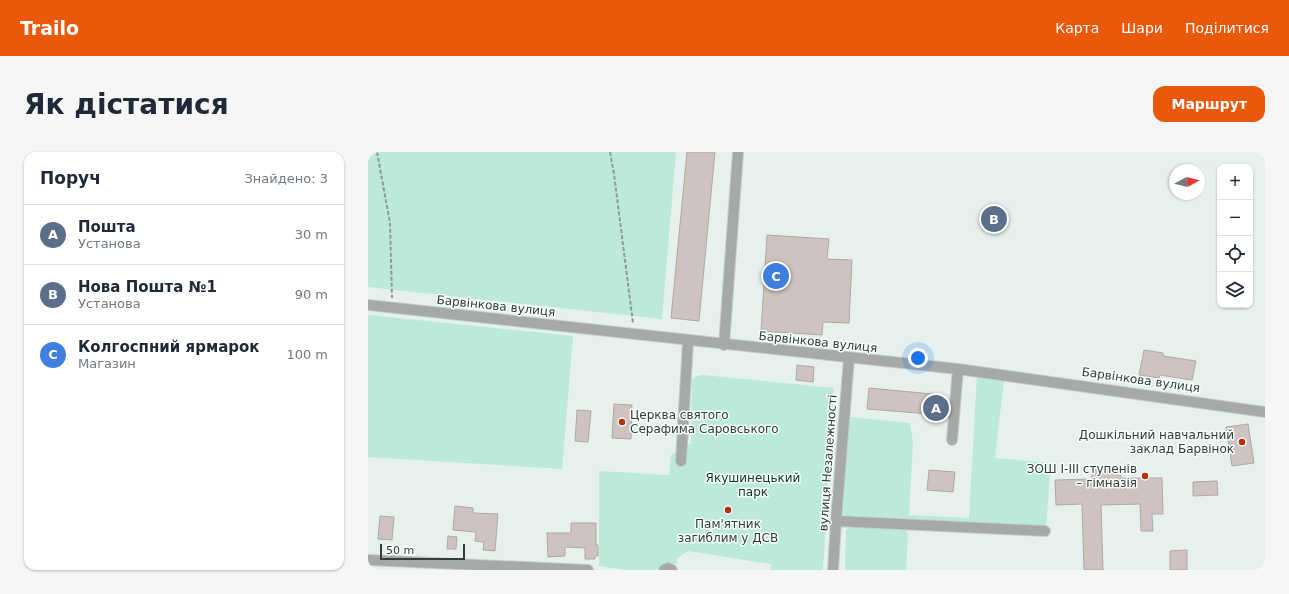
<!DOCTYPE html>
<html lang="uk">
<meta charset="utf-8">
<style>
body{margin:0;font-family:"DejaVu Sans",sans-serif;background:#f6f6f7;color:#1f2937}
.controls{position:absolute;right:12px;top:12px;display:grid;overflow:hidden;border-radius:8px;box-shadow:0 1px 3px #0004}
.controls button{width:36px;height:36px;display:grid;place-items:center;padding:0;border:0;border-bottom:1px solid #e0e1e3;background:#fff;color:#1f2937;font:20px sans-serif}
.compass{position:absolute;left:801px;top:12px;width:36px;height:36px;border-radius:50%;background:#fff;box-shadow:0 1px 3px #0004;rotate:82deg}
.scale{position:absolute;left:12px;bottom:10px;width:85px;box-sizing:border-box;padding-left:4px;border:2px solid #373b3a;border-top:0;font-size:11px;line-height:14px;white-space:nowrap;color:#373b3a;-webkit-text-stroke:3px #f4fffb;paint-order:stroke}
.you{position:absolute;left:550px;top:206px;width:14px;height:14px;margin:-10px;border:3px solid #fff;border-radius:50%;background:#1a73e8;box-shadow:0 0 0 6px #1a73e833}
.badge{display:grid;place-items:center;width:26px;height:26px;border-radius:50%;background:#ea580c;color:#fff;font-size:13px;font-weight:700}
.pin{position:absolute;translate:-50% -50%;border:2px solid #fff;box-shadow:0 1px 4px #0006}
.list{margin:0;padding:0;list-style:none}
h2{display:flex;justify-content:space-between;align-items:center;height:52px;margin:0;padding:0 16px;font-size:17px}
h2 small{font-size:13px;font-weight:400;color:#747a83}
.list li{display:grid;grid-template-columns:26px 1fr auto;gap:12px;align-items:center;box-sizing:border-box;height:60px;padding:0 16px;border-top:1px solid #e0e1e3}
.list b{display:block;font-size:15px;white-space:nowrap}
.list p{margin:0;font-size:13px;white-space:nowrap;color:#747a83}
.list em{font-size:13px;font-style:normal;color:#747a83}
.icon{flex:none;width:22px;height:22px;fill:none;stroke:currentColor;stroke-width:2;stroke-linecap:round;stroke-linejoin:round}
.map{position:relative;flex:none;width:897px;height:418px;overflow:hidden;border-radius:12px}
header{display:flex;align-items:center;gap:24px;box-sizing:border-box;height:56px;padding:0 20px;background:#ea580c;color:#fff}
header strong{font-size:19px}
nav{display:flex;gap:22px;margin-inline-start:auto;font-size:14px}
.intro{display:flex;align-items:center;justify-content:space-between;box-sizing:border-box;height:96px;padding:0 24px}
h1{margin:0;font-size:28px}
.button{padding:10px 18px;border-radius:12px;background:#ea580c;color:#fff;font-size:14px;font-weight:700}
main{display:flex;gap:24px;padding:0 24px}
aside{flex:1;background:#fff;border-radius:12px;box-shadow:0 1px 3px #0004}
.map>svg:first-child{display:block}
.green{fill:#bbe9dc}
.building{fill:#cec3c1;stroke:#b1a7a5}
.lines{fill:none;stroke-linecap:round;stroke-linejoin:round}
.minor-casing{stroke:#c3cdca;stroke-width:12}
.path{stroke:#919997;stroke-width:2;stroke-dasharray:4 2;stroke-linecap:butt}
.minor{stroke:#a5a9a8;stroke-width:10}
.poi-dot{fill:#b92d11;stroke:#f4fffb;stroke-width:1.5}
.labels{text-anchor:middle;stroke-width:3;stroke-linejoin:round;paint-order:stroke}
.street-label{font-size:12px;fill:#373b3a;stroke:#f4fffb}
.poi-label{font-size:12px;fill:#373b3a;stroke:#f4fffb;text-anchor:end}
.park-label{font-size:12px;fill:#11332b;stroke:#f4fffb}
</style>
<header>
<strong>Trailo</strong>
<nav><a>Карта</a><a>Шари</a><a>Поділитися</a></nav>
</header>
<div class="intro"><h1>Як дістатися</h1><a class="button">Маршрут</a></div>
<main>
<aside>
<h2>Поруч<small>Знайдено: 3</small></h2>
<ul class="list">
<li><span class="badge" style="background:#5c6f8a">A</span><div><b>Пошта</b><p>Установа</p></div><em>30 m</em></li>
<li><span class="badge" style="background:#5c6f8a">B</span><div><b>Нова Пошта №1</b><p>Установа</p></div><em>90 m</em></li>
<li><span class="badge" style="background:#3f7fe0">C</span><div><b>Колгоспний ярмарок</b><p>Магазин</p></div><em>100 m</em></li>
</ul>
</aside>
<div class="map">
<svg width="897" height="418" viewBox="0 0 897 418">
<rect width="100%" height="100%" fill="#e6f1ee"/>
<!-- green -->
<path class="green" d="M 0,0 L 308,0 L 294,167 L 0,135 Z
M 0,163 L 205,184 L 194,317 L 0,305 Z
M 335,223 L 466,236 L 455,418 L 403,418 L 403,412 L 320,399 L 309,406 L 309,411 L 286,418 L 258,418 L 231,414 L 231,319 L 301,323 L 303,303 L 323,291 L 324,228 L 329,224 Z
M 609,223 L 636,228 L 627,306 L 683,311 L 678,375 L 477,366 L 474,360 L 482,265 L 542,271 L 545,290 L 541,363 L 601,366 Z
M 483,375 L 538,378 L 540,384 L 538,418 L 477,418 L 478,378 Z"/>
<!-- building -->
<path class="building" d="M 319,0 L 347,0 L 331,169 L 303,166 Z
M 399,83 L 461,87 L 459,107 L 484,108 L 481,171 L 455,170 L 454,183 L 393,179 Z
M 776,198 L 795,201 L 795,204 L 828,209 L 824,228 L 792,223 L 791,226 L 771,223 Z
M 429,213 L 446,215 L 445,230 L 428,228 Z
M 501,236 L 575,243 L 574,263 L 499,257 Z
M 246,252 L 264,253 L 263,287 L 244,286 Z
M 209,258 L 223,259 L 220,290 L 207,289 Z
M 880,272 L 886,311 L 864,314 L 858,275 Z
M 561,318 L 587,320 L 585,340 L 559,338 Z
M 724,318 L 752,318 L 753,326 L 794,326 L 795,362 L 784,362 L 785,379 L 773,379 L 772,352 L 733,353 L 735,418 L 716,418 L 714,352 L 688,353 L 687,328 L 724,327 Z
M 849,329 L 850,343 L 825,344 L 825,330 Z
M 87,354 L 105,356 L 105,361 L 130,362 L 127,399 L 115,398 L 116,390 L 107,389 L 108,380 L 85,378 Z
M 12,364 L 26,365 L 24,388 L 10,387 Z
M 203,371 L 228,371 L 228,393 L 230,393 L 230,404 L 227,404 L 227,407 L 217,407 L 217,396 L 197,395 L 197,404 L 180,405 L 179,381 L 203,381 Z
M 80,384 L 89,385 L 88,397 L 79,397 Z
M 819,398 L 819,418 L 802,418 L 802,399 Z"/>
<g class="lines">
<!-- minor casing -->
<g class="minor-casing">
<path id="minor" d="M 0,153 L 590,217 L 897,260
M 356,193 L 370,0
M 584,288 L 590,217
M 313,309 L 320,189
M 468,369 L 677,379
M 0,408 L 220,418
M 296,418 L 300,416 L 304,418
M 465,418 L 468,369 L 481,206"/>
</g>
<!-- path -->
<path class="path" d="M 9,0 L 22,71 L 24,146
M 242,0 L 246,22 L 265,171"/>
<!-- minor -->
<use href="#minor" class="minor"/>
</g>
<!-- markers -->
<g class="poi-dot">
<circle cx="254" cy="270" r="4"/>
<circle cx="874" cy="290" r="4"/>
<circle cx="777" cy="324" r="4"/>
<circle cx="360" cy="358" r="4"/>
</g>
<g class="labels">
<!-- street labels -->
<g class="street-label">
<text transform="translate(128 154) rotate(6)" y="4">Барвінкова вулиця</text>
<text transform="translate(450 190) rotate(6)" y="4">Барвінкова вулиця</text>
<text transform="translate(773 228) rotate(8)" y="4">Барвінкова вулиця</text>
<text transform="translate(460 311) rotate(-86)" y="4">вулиця Незалежності</text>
</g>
<!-- poi labels -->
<g class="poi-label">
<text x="262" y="267" text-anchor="start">Церква святого<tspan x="262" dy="14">Серафима Саровського</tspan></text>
<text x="866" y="287">Дошкільний навчальний<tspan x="866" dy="14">заклад Барвінок</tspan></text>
<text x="769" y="321">ЗОШ І-ІІІ ступенів<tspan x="769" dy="14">– гімназія</tspan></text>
<text x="360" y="376" text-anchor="middle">Пам'ятник<tspan x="360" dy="14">загиблим у ДСВ</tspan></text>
</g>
<!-- park labels -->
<g class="park-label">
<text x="385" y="330">Якушинецький<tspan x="385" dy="14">парк</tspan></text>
</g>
</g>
</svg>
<div class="controls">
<button>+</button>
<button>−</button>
<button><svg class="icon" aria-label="locate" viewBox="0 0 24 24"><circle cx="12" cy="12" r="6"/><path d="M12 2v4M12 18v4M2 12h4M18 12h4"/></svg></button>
<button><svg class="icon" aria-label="layers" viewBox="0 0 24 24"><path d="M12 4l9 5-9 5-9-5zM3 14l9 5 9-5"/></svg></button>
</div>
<svg class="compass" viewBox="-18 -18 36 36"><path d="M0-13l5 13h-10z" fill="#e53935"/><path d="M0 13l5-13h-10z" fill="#747a83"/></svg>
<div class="scale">50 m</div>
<div class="you"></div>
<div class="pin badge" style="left:568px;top:256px;background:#5c6f8a">A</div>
<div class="pin badge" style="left:626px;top:67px;background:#5c6f8a">B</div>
<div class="pin badge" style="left:408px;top:124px;background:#3f7fe0">C</div>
</div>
</main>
